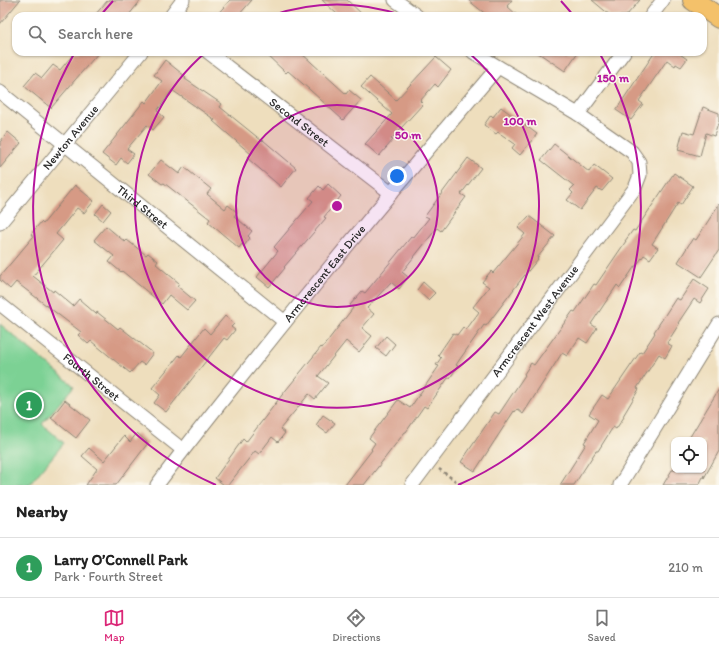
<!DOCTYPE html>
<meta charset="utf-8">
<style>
body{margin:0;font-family:Itim,sans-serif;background:#f2f2f2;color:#222}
.controls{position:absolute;right:12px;bottom:12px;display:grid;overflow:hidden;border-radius:8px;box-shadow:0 1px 3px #0004}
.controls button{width:36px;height:36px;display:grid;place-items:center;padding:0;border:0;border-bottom:1px solid #e0e0e0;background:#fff;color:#222;font:20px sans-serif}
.you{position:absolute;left:397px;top:176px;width:14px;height:14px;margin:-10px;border:3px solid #fff;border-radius:50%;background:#1a73e8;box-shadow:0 0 0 6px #1a73e833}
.badge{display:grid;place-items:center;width:26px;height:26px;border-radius:50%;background:#db2777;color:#fff;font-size:13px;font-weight:700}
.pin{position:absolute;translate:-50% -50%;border:2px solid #fff;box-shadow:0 1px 4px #0006}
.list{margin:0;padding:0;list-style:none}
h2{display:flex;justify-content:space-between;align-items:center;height:52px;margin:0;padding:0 16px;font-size:17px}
h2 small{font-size:13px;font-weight:400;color:#767676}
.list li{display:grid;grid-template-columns:26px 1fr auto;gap:12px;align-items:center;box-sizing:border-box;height:60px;padding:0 16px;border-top:1px solid #e0e0e0}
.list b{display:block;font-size:15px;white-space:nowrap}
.list p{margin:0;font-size:13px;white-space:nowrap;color:#767676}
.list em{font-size:13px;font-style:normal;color:#767676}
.icon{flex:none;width:22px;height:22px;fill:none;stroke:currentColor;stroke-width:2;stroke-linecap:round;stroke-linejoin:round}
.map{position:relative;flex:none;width:719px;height:485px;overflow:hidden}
.search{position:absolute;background:#fff;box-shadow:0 1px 3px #0004;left:12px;right:12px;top:12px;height:44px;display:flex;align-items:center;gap:10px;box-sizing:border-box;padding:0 14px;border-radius:12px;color:#767676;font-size:15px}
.sheet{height:112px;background:#fff}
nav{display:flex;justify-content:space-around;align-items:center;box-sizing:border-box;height:56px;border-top:1px solid #e0e0e0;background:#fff;font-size:11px;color:#767676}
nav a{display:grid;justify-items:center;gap:2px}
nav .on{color:#db2777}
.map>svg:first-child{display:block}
.green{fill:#7cd194;stroke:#547e60}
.building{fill:#d69a85}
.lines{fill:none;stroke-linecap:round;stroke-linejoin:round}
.minor-casing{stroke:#8c8474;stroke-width:15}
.primary-casing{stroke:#8c8474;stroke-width:22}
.path{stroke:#8c8474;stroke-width:2.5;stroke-dasharray:3 3;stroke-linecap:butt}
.minor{stroke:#fff;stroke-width:13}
.primary{stroke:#f4c16a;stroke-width:20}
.ring{fill:none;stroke:#b5179e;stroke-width:2}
.labels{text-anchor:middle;stroke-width:3;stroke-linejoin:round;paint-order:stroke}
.street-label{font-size:12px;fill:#2b2b2b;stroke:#fbf7ec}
.centre{fill:#b5179e;stroke:#fbf7ec;stroke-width:2}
.ring-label{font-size:12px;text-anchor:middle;font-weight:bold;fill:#b5179e;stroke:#fbf7ec;stroke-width:3;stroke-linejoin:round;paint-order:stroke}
</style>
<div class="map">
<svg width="719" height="485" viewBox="0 0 719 485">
<rect width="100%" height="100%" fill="#fbf7ec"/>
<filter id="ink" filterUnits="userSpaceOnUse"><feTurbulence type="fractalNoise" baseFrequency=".025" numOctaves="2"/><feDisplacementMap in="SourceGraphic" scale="8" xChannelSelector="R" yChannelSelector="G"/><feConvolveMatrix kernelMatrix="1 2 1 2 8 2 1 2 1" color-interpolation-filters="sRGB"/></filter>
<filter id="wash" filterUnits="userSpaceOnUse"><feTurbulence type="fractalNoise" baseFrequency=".012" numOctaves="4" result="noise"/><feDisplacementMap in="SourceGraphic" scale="16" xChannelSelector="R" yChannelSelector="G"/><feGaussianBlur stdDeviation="0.9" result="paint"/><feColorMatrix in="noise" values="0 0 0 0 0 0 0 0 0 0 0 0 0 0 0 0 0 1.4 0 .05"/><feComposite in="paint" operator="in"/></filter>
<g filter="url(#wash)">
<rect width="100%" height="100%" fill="#eedebd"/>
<!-- green -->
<path class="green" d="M 0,324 L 74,386 L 42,424 L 64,443 L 29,485 L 0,485 Z"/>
<g id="blocks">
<!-- building -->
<path class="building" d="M 0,0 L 20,0 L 0,24 Z
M 108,0 L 141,0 L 128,16 L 94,16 Z
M 230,0 L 252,0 L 238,16 L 216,16 Z
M 322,0 L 347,0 L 364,16 L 339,16 Z
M 468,0 L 512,0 L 507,6 L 518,16 L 488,16 Z
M 592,0 L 640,0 L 626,16 L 611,16 Z
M 75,52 L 99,52 L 51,108 L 24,86 L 35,73 L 42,78 L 53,65 L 60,70 Z
M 264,52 L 300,52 L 346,94 L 349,90 L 361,100 L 343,120 L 310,90 L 288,71 L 286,73 Z
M 537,52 L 578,52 L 565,71 Z
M 655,52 L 677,52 L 687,59 L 681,67 L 676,64 L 675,66 L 667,60 L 639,101 L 643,104 L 631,120 L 616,110 Z
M 436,57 L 451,70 L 438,87 L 435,84 L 420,101 L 423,104 L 391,139 L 393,140 L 379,156 L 365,144 L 392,114 L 361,87 L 370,77 L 396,100 Z
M 165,60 L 186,77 L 185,79 L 222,104 L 220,107 L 262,141 L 263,140 L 296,168 L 281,187 L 247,158 L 251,154 L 213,121 L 215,120 L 172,90 L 157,111 L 164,117 L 153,130 L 147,125 L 127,149 L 134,154 L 127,163 L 121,158 L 116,165 L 102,154 L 144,101 L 146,103 L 162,81 L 154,75 Z
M 501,107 L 537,134 L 520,155 L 512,148 L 515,144 L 498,132 L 496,134 L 484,125 L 491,115 L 493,117 Z
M 703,107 L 719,113 L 719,121 L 714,136 L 706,133 L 700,156 L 678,150 L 683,131 L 694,134 Z
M 8,132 L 21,143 L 0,168 L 0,142 Z
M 554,144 L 589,172 L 594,165 L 612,179 L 602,191 L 597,188 L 580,210 L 567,200 L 573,193 L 570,190 L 574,186 L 541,160 Z
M 468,158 L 481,168 L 461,194 L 466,197 L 441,231 L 437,228 L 402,272 L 408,277 L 399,289 L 391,282 L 367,308 L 374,314 L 362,328 L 372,336 L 359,352 L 346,341 L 318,376 L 328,383 L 315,399 L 309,394 L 280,429 L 285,433 L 278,442 L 272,437 L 259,454 L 255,451 L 228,485 L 224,485 L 215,478 L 233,453 L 243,439 L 246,442 L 282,395 L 321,347 L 322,348 L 353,308 L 350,305 L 362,291 L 365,293 L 411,237 L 413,238 L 429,218 L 425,216 Z
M 161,160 L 179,174 L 184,167 L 211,189 L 207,194 L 225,209 L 228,205 L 237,212 L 234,216 L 252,231 L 248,236 L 250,238 L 244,246 L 242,244 L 239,248 L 208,222 L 210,219 L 164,183 L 162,184 L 149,174 Z
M 674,173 L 693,186 L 681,205 L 678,203 L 652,244 L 658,248 L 650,259 L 644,255 L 636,266 L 635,266 L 620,288 L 617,285 L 591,324 L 597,328 L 587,343 L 579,338 L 567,356 L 562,353 L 523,414 L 517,409 L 515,412 L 514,411 L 475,471 L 461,462 L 495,412 L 499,414 L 525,375 L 524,374 L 531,363 L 534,365 L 573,311 L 575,312 L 594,284 L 596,285 L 626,241 L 625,241 L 633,230 L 635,231 Z
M 328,184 L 341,196 L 324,217 L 326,218 L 284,267 L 285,268 L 269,287 L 257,277 L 278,251 L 274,247 L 313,201 L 309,198 L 319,186 L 323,190 Z
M 75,185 L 94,201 L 84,213 L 77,208 L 56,234 L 63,240 L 33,276 L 53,292 L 54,290 L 73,306 L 79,299 L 96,314 L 97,312 L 118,329 L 120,327 L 153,353 L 144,365 L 140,362 L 130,373 L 91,341 L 88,344 L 78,335 L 81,332 L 16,282 L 10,289 L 0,280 L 0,276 L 33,237 L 31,234 L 41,222 L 43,224 Z
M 103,204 L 111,211 L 103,221 L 95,214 Z
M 719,204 L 719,250 L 701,277 L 678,262 L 693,238 L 696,240 Z
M 529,216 L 555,236 L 537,258 L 538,259 L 520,281 L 486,326 L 484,325 L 460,359 L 456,365 L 458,366 L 450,378 L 448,378 L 427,408 L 424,406 L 406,432 L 405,432 L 364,485 L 345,485 L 372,450 L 371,449 L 375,443 L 369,438 L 398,400 L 410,408 L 439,366 L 436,365 L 441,358 L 438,355 L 453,333 L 457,335 L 463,327 L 466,330 L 479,312 L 473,307 L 489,287 L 482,282 L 491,271 L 493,273 L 525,234 L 518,228 Z
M 106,226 L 125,242 L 127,240 L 146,255 L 148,253 L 158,261 L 156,264 L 179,283 L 177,286 L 195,301 L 187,310 L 169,295 L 162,304 L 122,271 L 121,272 L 109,262 L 114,256 L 94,240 Z
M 694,279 L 709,289 L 700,303 L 694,299 L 678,323 L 679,324 L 667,343 L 672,346 L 665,358 L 659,354 L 637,388 L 639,389 L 623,416 L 624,417 L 616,429 L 613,427 L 598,451 L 596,451 L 574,485 L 560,485 L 586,444 L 584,443 L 598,420 L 589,414 L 602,395 L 608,399 L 640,352 L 642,353 L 655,333 L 654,332 L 676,298 L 680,300 Z
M 423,282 L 435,293 L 428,300 L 417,290 Z
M 225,316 L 234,324 L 231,327 L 235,330 L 227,340 L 224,338 L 166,412 L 154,403 L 160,395 L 152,388 L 179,355 L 181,357 L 204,328 L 210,334 Z
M 386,336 L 395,344 L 386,356 L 376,348 Z
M 719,389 L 719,451 L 704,478 L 704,475 L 699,485 L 663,485 L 672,470 L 704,470 L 704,440 L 688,440 Z
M 65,400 L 90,420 L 76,438 L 51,418 Z
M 323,415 L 335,423 L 327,433 L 316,425 Z
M 137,433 L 148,443 L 116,485 L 86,485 L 97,469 L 82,456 L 89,448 L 104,461 L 124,436 L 130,442 Z"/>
</g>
</g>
<g filter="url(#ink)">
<use href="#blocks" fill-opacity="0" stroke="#8c8474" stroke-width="1"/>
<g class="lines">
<!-- minor casing -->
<g class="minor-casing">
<g id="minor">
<path d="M 395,0 L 417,16"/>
<path d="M 171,16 L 183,0"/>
<path d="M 651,16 L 663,0"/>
<path id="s1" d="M 208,52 L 391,193"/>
<path id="s2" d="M 0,92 L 285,322"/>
<path d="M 578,114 L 624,52"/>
<path id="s3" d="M 0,223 L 141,52"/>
<path id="s4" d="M 0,304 L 183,450"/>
<path id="s5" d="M 157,485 C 188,443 221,402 254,361 C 333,261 415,164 498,67"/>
<path id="s6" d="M 412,485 L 635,188 L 640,175 L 639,162 L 632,152 L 578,114 L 473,52"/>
<path d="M 620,485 L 719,324"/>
</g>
</g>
<!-- primary casing -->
<g class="primary-casing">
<path id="primary" d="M 693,0 L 719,18"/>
</g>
<!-- path -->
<path class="path" d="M 439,469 L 461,485"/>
<!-- minor -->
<use href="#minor" class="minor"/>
<!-- primary -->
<use href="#primary" class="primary"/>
</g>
</g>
<!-- distance rings -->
<circle cx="337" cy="206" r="101" fill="#b5179e" fill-opacity=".12"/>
<g class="ring">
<circle cx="337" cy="206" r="101"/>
<path d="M270 16A202 202 0 0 1 404 16M468 52A202 202 0 1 1 206 52"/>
<path d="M216 485A304 304 0 0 1 74 54M101 15A304 304 0 0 1 113 1M561 1A304 304 0 0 1 573 15M600 54A304 304 0 0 1 458 485"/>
</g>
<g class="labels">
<!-- street labels -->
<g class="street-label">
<text dy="4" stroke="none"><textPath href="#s1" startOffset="115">Second Street</textPath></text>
<text dy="4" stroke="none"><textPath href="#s3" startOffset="111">Newton Avenue</textPath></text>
<text dy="4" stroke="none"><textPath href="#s2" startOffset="183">Third Street</textPath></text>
<text dy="4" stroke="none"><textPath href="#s5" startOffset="270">Armcrescent East Drive</textPath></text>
<text dy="4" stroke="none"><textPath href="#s6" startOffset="205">Armcrescent West Avenue</textPath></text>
<text dy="4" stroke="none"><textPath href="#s4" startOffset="117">Fourth Street</textPath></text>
</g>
</g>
<circle cx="337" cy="206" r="6" class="centre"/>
<g class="ring-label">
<text x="613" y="82">150 m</text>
<text x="520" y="125">100 m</text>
<text x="408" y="139">50 m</text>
</g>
</svg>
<div class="controls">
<button><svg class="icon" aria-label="locate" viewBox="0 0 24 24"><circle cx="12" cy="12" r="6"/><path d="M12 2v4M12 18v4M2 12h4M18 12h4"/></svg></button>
</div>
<div class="you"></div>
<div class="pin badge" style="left:29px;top:405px;background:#2e9e5b">1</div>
<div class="search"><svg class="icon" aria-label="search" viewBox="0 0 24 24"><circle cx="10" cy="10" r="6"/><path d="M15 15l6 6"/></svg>Search here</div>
</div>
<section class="sheet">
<h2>Nearby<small></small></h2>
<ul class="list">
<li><span class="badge" style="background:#2e9e5b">1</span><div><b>Larry O’Connell Park</b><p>Park · Fourth Street</p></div><em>210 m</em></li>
</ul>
</section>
<nav>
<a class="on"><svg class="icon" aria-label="map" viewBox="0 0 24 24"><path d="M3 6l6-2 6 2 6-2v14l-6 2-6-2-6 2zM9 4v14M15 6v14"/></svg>Map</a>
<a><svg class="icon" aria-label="directions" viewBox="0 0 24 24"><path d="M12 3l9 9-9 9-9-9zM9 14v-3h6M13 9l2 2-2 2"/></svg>Directions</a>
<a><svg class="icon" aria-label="saved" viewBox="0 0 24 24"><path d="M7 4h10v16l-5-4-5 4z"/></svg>Saved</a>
</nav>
